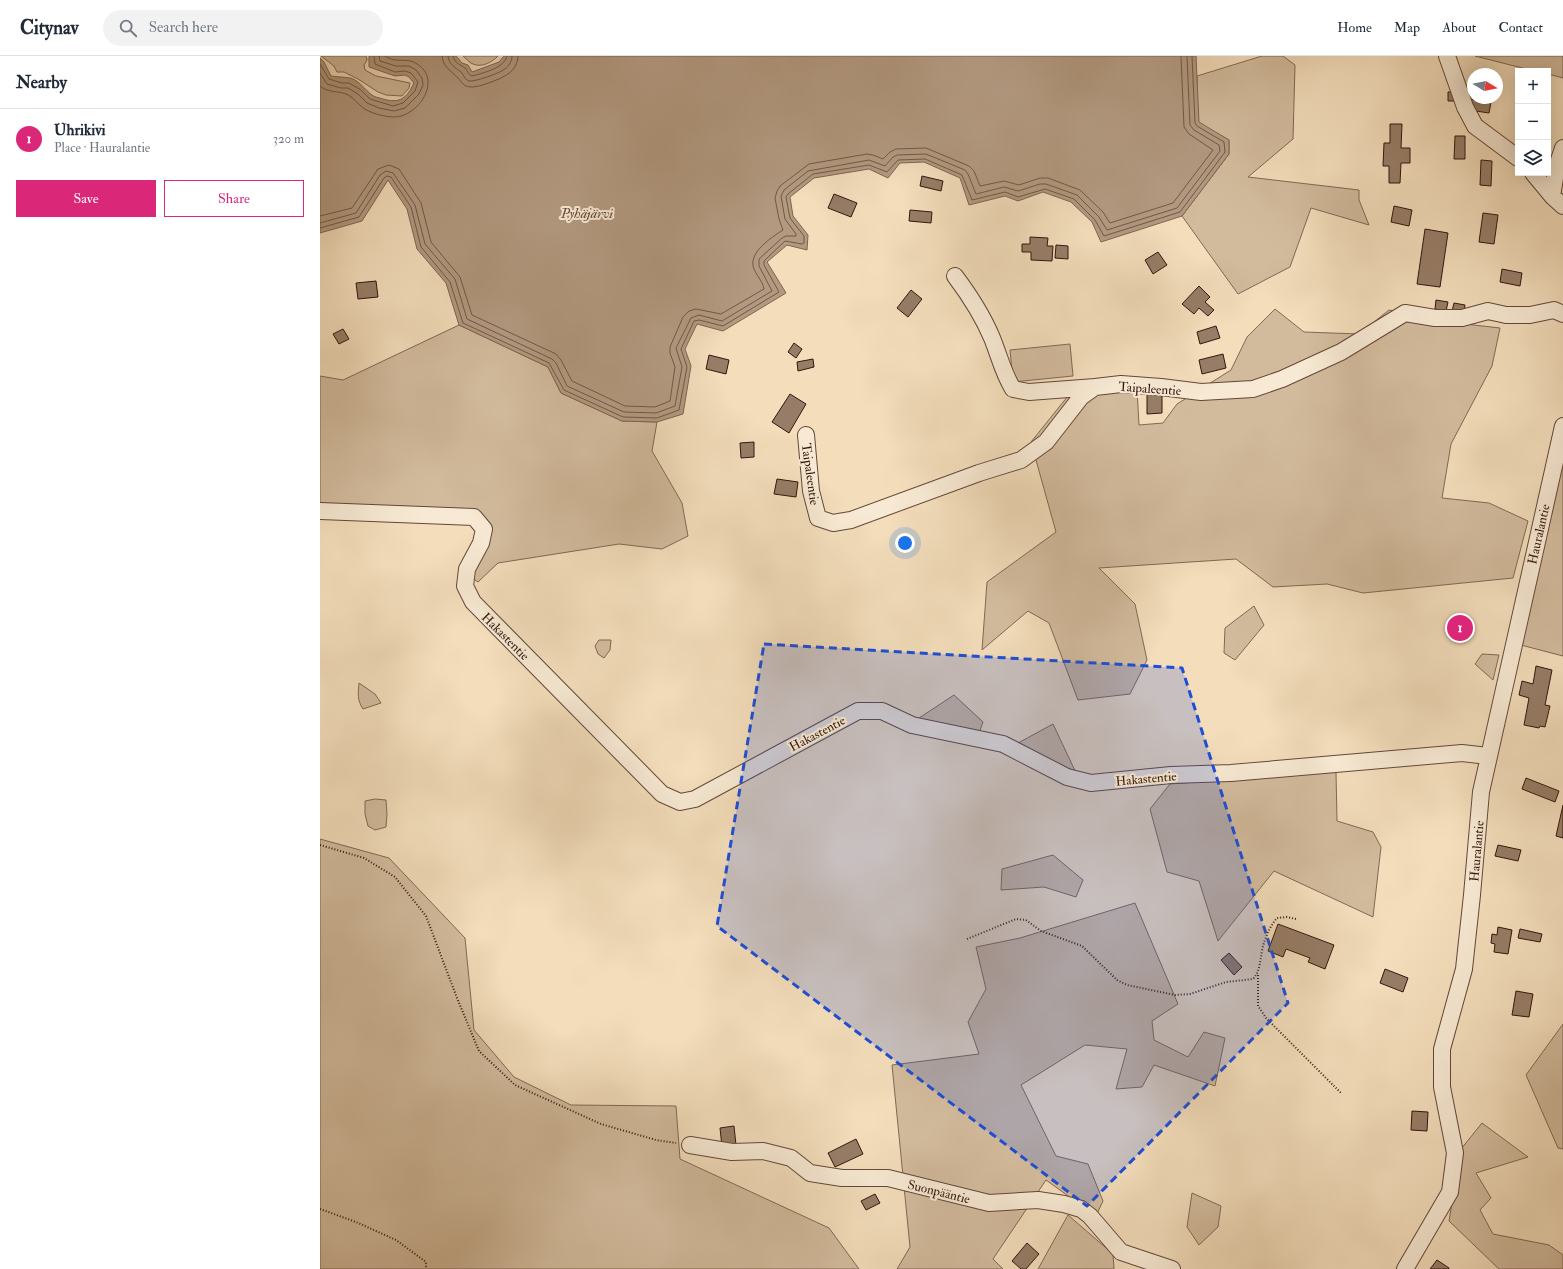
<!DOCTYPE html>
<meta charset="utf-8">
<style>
body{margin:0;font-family:"IM FELL Double Pica",serif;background:#f2f2f3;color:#1f2937}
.controls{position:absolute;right:12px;top:12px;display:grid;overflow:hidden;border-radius:0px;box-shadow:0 4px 16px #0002}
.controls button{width:36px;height:36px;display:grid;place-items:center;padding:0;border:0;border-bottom:1px solid #e0e1e3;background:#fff;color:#1f2937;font:20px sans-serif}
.compass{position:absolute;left:1147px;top:12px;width:36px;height:36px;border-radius:50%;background:#fff;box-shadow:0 4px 16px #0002;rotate:100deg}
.you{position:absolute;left:585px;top:487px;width:14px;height:14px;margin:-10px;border:3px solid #fff;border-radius:50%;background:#1a73e8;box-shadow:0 0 0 6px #1a73e833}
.badge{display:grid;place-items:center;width:26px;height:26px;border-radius:50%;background:#db2777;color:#fff;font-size:13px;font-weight:700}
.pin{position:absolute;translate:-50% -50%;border:2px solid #fff;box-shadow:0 1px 4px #0006}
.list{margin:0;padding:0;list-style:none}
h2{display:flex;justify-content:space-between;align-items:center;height:52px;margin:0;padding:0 16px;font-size:17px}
h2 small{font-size:13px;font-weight:400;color:#747a83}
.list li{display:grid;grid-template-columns:26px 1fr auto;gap:12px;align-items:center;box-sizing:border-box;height:60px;padding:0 16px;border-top:1px solid #e0e1e3}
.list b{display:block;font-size:15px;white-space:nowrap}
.list p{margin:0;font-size:13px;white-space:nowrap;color:#747a83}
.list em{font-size:13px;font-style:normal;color:#747a83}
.actions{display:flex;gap:8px;padding:12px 16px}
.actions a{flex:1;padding:9px 0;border:1px solid #db2777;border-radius:0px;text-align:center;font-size:14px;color:#db2777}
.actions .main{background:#db2777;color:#fff}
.icon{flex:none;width:22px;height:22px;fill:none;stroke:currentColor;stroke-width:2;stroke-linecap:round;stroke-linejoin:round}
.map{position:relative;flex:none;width:1243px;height:1213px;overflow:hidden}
header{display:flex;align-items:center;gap:24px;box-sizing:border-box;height:56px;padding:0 20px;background:#fff;border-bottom:1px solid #e0e1e3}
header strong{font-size:19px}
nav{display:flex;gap:22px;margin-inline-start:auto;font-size:14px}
.search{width:280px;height:36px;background:#f2f2f3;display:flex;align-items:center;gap:10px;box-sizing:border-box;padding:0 14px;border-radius:22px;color:#747a83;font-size:15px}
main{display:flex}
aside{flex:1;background:#fff}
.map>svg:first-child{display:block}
.green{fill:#d2bb9d;stroke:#826854}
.water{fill:#b29980;stroke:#7f6552}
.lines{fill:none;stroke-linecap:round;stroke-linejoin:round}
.shore{stroke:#725846;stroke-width:1}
.building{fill:#977d67;stroke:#33160c}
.minor-casing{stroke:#634838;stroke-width:18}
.path{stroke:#33160c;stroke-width:2;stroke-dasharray:1 2;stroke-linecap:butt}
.minor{stroke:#f7e9d3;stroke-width:16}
.marked{fill:#1d4ed8;fill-opacity:0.2;stroke:#1d4ed8;stroke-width:3;stroke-dasharray:8 5;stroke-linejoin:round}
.labels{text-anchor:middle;stroke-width:4;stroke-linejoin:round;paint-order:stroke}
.street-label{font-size:13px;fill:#33160c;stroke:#f7e9d3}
.water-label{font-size:14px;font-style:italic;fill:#664a3a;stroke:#f7e9d3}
</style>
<header>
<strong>Citynav</strong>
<div class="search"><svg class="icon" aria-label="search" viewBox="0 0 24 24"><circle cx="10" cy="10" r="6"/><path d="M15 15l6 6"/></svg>Search here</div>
<nav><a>Home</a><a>Map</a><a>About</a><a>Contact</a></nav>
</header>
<main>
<aside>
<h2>Nearby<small></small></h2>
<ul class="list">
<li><span class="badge">1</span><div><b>Uhrikivi</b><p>Place · Hauralantie</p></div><em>320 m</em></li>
</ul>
<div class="actions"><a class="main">Save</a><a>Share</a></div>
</aside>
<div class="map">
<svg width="1243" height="1213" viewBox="0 0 1243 1213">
<rect width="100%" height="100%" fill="#f3ddbb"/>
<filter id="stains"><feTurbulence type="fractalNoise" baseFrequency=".005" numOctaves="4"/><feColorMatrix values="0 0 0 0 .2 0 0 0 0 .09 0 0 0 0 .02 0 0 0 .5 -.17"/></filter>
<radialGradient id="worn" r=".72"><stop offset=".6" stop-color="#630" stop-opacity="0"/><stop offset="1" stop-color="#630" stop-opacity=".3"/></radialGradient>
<!-- green -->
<path class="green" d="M 1,0 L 46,0 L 47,4 L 44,9 L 45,14 L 56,20 L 90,27 L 89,32 L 82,40 L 66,39 L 58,36 L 38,23 L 24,16 L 17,16 L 14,10 Z
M 143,0 L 178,0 C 172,6 162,12 153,8 C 149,7 146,2 143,0 Z
M 942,0 L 963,0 L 975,9 L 973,83 L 928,121 L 1039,134 L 1039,144 L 1049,169 L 991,152 L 970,211 L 918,238 L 862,160 L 909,98 L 909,84 L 878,67 L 877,20 Z
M 1155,0 L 1243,0 L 1243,22 L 1228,18 L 1228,15 L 1214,15 Z
M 955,253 L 984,276 L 1039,278 L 1069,254 L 1145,268 L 1180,272 L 1172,310 L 1131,388 L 1122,442 L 1169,447 L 1208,465 L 1193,522 L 1043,537 L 1007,528 L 953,531 L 916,503 L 779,512 L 815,548 L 827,604 L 810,638 L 758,644 L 729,567 L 708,555 L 662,594 L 667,526 L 736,476 L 711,386 L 752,335 L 817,333 L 819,369 L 843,367 L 857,348 L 911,314 L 927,281 Z
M 139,269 L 228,311 L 241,337 L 302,365 L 337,366 L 332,395 L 362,447 L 368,480 L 342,493 L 299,488 L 178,507 L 158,526 L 151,521 L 168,470 L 0,450 L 0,320 L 23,324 Z
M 750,288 L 753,320 L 693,326 L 690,294 Z
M 1243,404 L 1243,600 L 1197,588 Z
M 934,550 L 944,569 L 915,604 L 904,597 L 905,572 Z
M 279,584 L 291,584 L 290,594 L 284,602 L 278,598 L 275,590 Z
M 1162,598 L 1179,599 L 1173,624 L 1155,608 Z
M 39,627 L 55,638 L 61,647 L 43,653 C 37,644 38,638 39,627 Z
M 634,639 L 663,666 L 656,685 L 596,664 Z
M 733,668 L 758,721 L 687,693 Z
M 1016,716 L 1017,765 L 1053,776 L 1061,791 L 1053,861 L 954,815 L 898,885 L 879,825 L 847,816 L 830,753 L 850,728 Z
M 55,743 L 66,744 L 67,758 L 66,771 L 55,774 L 48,770 L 45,758 L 45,745 Z
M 0,783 L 69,802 L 145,882 L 154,974 L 194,1021 L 251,1049 L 356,1050 L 360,1103 L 509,1172 L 539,1213 L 0,1213 Z
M 733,799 L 763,824 L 756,841 L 724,831 L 681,834 L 682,813 Z
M 815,847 L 858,948 L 832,965 L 834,984 L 868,1001 L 884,976 L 905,982 L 895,1030 L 834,1009 L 822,1031 L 796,1033 L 807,993 L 765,989 L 701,1029 L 736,1100 L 768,1108 L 783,1145 L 776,1160 L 726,1124 L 673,1203 L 683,1213 L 577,1213 L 590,1191 L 572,1009 L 659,998 L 648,966 L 666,933 L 656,891 L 700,882 Z
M 1243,968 L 1243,1093 L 1238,1092 L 1206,1019 Z
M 1162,1067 L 1208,1101 L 1156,1117 L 1171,1142 L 1160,1154 L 1173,1178 L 1229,1189 L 1243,1199 L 1243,1213 L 1179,1213 L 1129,1165 L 1141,1093 Z
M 872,1137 L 901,1150 L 898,1171 L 879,1189 L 867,1171 Z
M 748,1159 L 793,1198 L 794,1213 L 718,1213 Z"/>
<!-- water -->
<path class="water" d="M 49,0 L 136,0 L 142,7 L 148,9 L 152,16 L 179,6 L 184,0 L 876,0 L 879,66 L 909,84 L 909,98 L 862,160 L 781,186 L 772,166 L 751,146 L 723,136 L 698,145 L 685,140 L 649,149 L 640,122 L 604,106 L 580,107 L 568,122 L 549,113 L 494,122 L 470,141 L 473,160 L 488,179 L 487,194 L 467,189 L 447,206 L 466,237 L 403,275 L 377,268 L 365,293 L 371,310 L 363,358 L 337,366 L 302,365 L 241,337 L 228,311 L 139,269 L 126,227 L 97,193 L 87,153 L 68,124 L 42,165 L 0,177 L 0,2 L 4,6 L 11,20 C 18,21 24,21 30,22 C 39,24 45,34 52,39 C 54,41 60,42 63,43 C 80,48 87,42 94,27 L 89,21 L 85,19 L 75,20 L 49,11 Z"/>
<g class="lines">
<!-- shore -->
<path class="shore" d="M 122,0 C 123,11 131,15 138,22 C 142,26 143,30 150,31 C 158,32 181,23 188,18 C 194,14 198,7 198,0
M 128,0 C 129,9 135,11 141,16 C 144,19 144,23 149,25 C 155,26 180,17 185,13 C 189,10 192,5 192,0
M 133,0 C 135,8 140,8 145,12 C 149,16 147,18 152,20 C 163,17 185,12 187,0
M 0,8 L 9,23 L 22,27 L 29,27 L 41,34 L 50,43 L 73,50 L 83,47 L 95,35 L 98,26 L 91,17 L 85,15 L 75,16 L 55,8 L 54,0
M 0,17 L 7,28 L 21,32 L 28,32 L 38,38 L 47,47 L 59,52 L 74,55 L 85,52 L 99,38 L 103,29 L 102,22 L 96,14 L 89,10 L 76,10 L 60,5 L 59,0
M 0,30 C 9,38 20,34 28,39 C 34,42 37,47 42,51 C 49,57 65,61 74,61 C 98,61 123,24 97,8 C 90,3 84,5 76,4 C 73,4 68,2 65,0
M 0,160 L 32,152 L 58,113 L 69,109 L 79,113 L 101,147 L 111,186 L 140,221 L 152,259 L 236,298 L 241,304 L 252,325 L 305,350 L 335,351 L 350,345 L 355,311 L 350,297 L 350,291 L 363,261 L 369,255 L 376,253 L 401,258 L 444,233 C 443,226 437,220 434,213 C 427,197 452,181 463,174 L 459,163 L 455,142 L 457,135 L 460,130 L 489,108 L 547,98 L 553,99 L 563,103 L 570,96 L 576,93 L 606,92 L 649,110 L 654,115 L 660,130 L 684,125 L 699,129 L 720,122 L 728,122 L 760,134 L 783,156 L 790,167 L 853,147 L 893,94 L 869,78 L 864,71 L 861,0
M 0,167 L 36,157 L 60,119 L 66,115 L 73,117 L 95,149 L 105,188 L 135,223 L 147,263 L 232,303 L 236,307 L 247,330 L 304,356 L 336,357 L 355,350 L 362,311 L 356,292 L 371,262 L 379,259 L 402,265 L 452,235 L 439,210 L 439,203 L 462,182 L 466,180 L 476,180 L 476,178 L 465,163 L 461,140 L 464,134 L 488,115 L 549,104 L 565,110 L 573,101 L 577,99 L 606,98 L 645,114 L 648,118 L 656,138 L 684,131 L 698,135 L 720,128 L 726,128 L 757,139 L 779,161 L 787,174 L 857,152 L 900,95 L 899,89 L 874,74 L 870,69 L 867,0
M 0,172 L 39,161 L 64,122 L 67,120 L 71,121 L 91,151 L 101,191 L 130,226 L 143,267 L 229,307 L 244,334 L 303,361 L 337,362 L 359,354 L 367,311 L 361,293 L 374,265 L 379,264 L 403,270 L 459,236 L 444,209 L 444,205 L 465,185 L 482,188 L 484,187 L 484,180 L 470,162 L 466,141 L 468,138 L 493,118 L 549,109 L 567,116 L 578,104 L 605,103 L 642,119 L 652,144 L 685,136 L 698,141 L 725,133 L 754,143 L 775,164 L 784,180 L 860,156 L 905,96 L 904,86 L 877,70 L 875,67 L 872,0"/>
</g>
<!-- building -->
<path class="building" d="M 1128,36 L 1137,36 L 1137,45 L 1128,45 Z
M 1150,43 L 1171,46 L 1169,57 L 1149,54 Z
M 1070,68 L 1082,68 L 1081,92 L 1090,92 L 1090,107 L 1081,107 L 1080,127 L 1069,127 L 1069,110 L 1063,110 L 1064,87 L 1070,87 Z
M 1135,80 L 1145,80 L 1145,103 L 1134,103 Z
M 1161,104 L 1172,105 L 1171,130 L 1160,129 Z
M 602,120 L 623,125 L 621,135 L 600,130 Z
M 514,138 L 537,147 L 531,161 L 508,152 Z
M 1074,150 L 1092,154 L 1089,170 L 1071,166 Z
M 590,154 L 612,156 L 611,167 L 589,165 Z
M 1163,157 L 1178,159 L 1174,188 L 1159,186 Z
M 1105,173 L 1128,177 L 1120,231 L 1097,228 Z
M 710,181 L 728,182 L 727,190 L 733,190 L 732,205 L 711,204 L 711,196 L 702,196 L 702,188 L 710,188 Z
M 736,189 L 748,190 L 748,203 L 735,202 Z
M 838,196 L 847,209 L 833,218 L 825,204 Z
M 1182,213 L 1202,217 L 1200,230 L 1180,226 Z
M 56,225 L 58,241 L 38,243 L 36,227 Z
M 879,230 L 890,241 L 885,246 L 894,254 L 888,260 L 879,252 L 874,258 L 862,248 Z
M 591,234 L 602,243 L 588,261 L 577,252 Z
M 1116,244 L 1128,246 L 1126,255 L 1115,253 Z
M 1134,247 L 1145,249 L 1144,257 L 1132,255 Z
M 896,270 L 900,282 L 880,288 L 877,276 Z
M 23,273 L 29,283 L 19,288 L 13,278 Z
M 474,287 L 482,293 L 476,302 L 468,296 Z
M 903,298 L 906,312 L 882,318 L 879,304 Z
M 389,299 L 409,304 L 406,318 L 386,313 Z
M 493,303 L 494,311 L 478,315 L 477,306 Z
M 827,337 L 842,337 L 842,357 L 827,358 Z
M 470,338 L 486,348 L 469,377 L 452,366 Z
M 434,386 L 434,401 L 421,402 L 420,387 Z
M 457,423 L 478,426 L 476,441 L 454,438 Z
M 1216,610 L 1232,614 L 1225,649 L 1230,650 L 1225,671 L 1220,670 L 1219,672 L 1204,669 L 1209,642 L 1199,639 L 1202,625 L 1213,628 Z
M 1206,722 L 1239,735 L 1235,746 L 1202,733 Z
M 1243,749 L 1243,782 L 1236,780 Z
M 1178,789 L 1201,794 L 1198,805 L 1175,800 Z
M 958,868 L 1014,889 L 1005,913 L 988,906 L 990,902 L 966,893 L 963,901 L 948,895 Z
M 1178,871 L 1192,874 L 1188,898 L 1174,896 L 1175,888 L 1171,887 L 1172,878 L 1177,879 Z
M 1200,873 L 1222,878 L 1220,886 L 1198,882 Z
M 909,897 L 922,911 L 914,919 L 901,904 Z
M 1065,913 L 1088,922 L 1083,936 L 1060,927 Z
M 1196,935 L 1213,938 L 1209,961 L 1192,959 Z
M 1092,1055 L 1108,1056 L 1107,1075 L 1091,1074 Z
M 414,1070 L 416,1089 L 402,1091 L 400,1072 Z
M 536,1083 L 543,1098 L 515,1111 L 508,1097 Z
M 555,1138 L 560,1147 L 546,1154 L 541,1145 Z
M 707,1187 L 719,1198 L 706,1213 L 701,1213 L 692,1205 Z
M 1117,1204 L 1129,1212 L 1129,1213 L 1110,1213 Z"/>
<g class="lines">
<!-- minor casing -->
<g class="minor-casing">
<path id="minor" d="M 1127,0 L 1145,51 L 1155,70 L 1198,102
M 1213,117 L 1232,140 L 1243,150
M 1232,140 L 1237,110 L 1243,92
M 635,220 C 650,240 662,258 672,282 C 679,299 683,317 693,333 L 709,336 L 775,331
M 486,379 L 491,435 L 498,462 L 513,467 L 531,464 L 659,417 L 701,404 L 726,386 L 761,341 L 775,331 L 801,328 L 841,331 L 881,336 L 933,333 L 962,323 L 1021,296 L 1085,257 L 1115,262 L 1142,262 L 1168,255 L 1186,259 L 1210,259 L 1234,254 L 1243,258
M 0,455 L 154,461 L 164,473 L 161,487 L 147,513 L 145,530 L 153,546 L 342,738 L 360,746 L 375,743 L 538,655 L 562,655 L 592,669 L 683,688 L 747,721 L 771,727 L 851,719 L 911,717 L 1142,697 L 1168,700
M 370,1089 L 412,1096 L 443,1095 L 471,1102 L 490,1117 L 522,1122 L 568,1122 L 669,1147 L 718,1144 L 744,1148 L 761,1153 L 770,1160 L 801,1196 L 852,1213
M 1085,1213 L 1130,1136 L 1135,1097 L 1122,1031 L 1122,993 L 1144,913 L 1152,839 L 1161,736 L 1243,370"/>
</g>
<!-- path -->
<path class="path" d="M 0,789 L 44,802 L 75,821 L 106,860 L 137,942 L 159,995 L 195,1029 L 281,1068 L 336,1084 L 356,1087
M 647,883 L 696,863 L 706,864 L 721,875 L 762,890 L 797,924 L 807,929 L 855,939 L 870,938 L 906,926 L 933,923 C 941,914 940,902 943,890 C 946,880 950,870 957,862 L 967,861 L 976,863
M 938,919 L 938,950 L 946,962 L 1021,1037
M 0,1153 L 36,1166 L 76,1184 L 106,1206 L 106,1213"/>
<!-- minor -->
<use href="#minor" class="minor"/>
</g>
<!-- marked area -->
<path class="marked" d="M 444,588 L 862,612 L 968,947 L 767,1150 L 397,870 Z"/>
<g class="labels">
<!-- street labels -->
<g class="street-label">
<text transform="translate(830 332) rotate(4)" y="5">Taipaleentie</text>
<text transform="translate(491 418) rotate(82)" y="5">Taipaleentie</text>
<text transform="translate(1218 478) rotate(-77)" y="5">Hauralantie</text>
<text transform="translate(186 580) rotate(45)" y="5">Hakastentie</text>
<text transform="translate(497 677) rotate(-28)" y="5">Hakastentie</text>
<text transform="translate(826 722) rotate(-5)" y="5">Hakastentie</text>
<text transform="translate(1156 795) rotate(-85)" y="5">Hauralantie</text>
<text transform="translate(619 1135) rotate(14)" y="5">Suonpääntie</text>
</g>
<!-- water labels -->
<g class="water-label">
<text x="267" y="162">Pyhäjärvi</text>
</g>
</g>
<rect width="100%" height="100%" filter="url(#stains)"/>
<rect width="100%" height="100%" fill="url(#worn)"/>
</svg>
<div class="controls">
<button>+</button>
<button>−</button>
<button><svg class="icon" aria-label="layers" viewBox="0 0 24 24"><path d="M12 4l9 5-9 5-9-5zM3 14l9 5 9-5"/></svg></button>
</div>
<svg class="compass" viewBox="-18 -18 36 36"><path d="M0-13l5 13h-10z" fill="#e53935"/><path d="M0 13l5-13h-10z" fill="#747a83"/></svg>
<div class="you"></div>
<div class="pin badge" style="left:1140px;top:572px">1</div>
</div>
</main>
